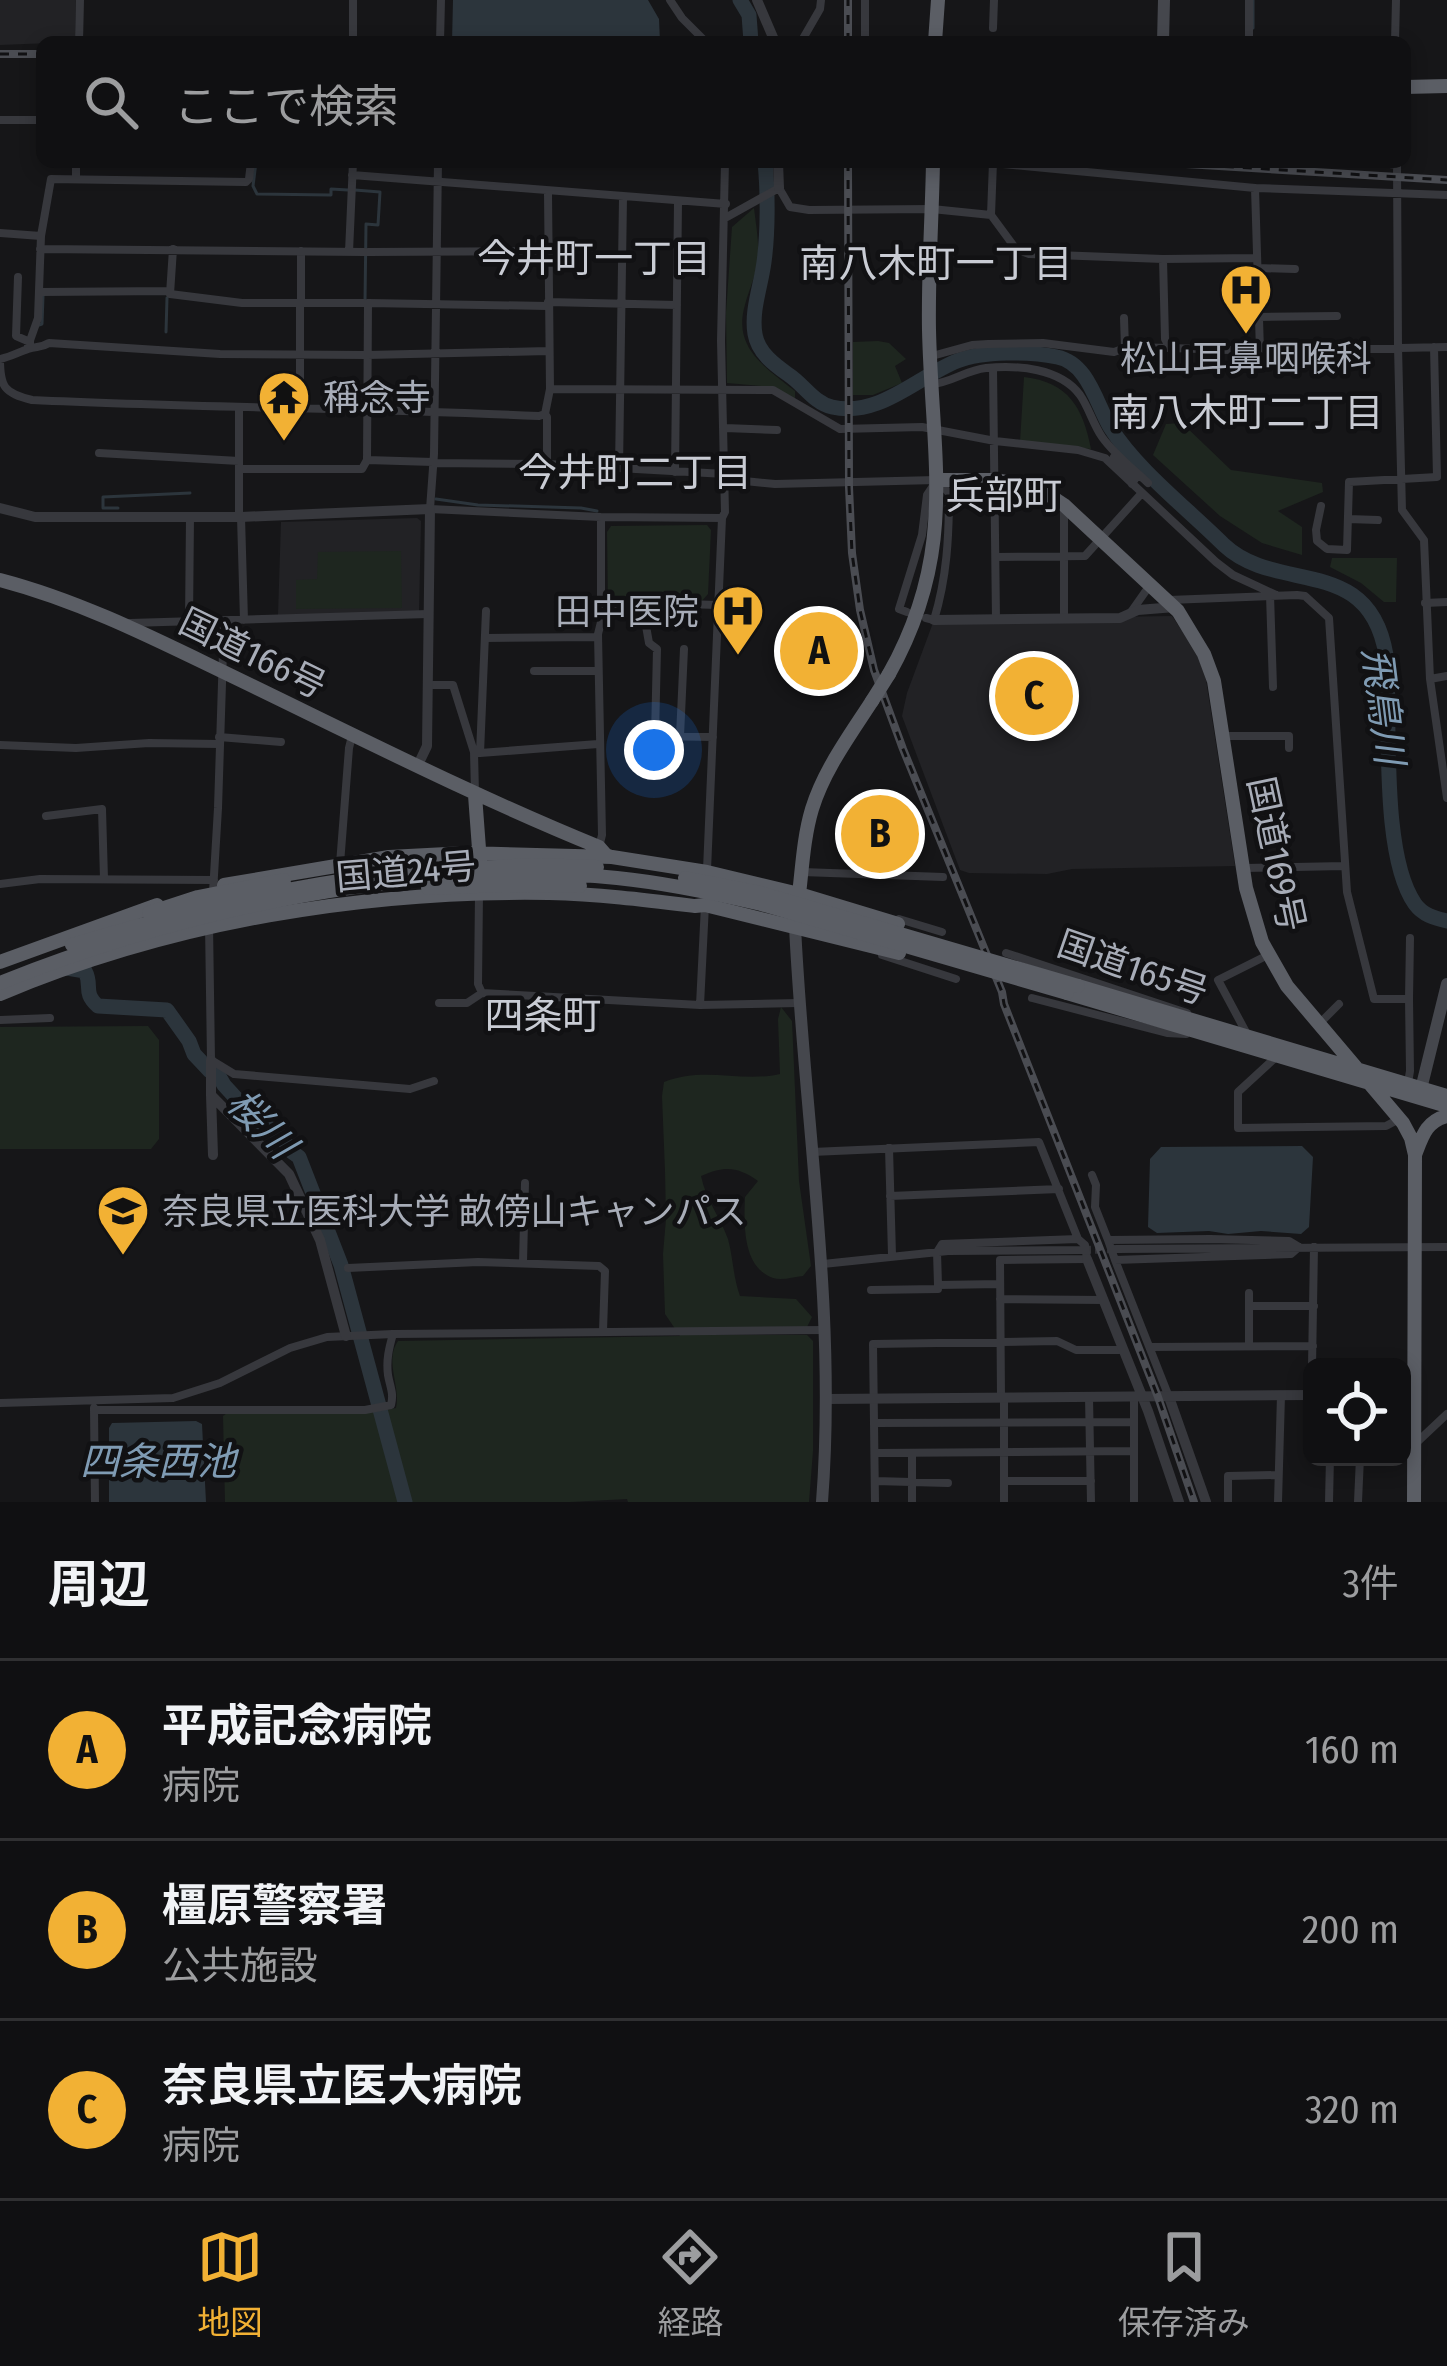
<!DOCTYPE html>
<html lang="ja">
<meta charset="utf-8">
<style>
body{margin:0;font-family:"Fira Sans Condensed","Noto Sans JP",sans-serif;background:#1e1e20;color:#f1f3f6}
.controls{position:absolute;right:36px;bottom:36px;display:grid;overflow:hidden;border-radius:18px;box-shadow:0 6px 18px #0003}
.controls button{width:108px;height:108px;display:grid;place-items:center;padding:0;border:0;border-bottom:3px solid #303032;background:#101012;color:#f1f3f6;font:60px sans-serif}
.you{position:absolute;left:654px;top:750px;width:42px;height:42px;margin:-30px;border:9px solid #fff;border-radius:50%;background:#1a73e8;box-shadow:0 0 0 18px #1a73e833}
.badge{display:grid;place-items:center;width:78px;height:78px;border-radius:50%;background:#f2b134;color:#111;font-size:39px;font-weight:700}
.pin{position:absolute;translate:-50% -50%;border:6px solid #fff;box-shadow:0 3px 12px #0006}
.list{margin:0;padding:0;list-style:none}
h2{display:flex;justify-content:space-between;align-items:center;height:156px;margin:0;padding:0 48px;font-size:51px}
h2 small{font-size:39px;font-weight:400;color:#9c9d9f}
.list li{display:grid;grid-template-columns:78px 1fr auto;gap:36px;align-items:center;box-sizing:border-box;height:180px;padding:0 48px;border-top:3px solid #303032}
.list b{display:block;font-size:45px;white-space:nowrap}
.list p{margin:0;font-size:39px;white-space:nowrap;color:#9c9d9f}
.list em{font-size:39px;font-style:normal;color:#9c9d9f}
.icon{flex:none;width:66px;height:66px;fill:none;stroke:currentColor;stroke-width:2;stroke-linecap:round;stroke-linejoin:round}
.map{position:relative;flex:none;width:1447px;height:1502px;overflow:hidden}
.search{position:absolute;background:#101012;box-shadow:0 6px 18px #0003;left:36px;right:36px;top:36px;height:132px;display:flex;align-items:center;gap:30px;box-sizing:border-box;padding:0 42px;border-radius:18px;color:#9c9d9f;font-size:45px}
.sheet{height:696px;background:#101012}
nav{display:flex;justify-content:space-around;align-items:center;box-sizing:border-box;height:168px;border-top:3px solid #303032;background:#101012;font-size:33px;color:#9c9d9f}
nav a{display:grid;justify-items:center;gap:6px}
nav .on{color:#f2b134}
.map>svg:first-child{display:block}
.built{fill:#222225}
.green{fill:#1e261f}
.water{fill:#2c353c}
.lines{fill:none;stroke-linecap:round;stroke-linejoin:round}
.stream{stroke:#2c353c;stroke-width:3}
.river{stroke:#2c353c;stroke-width:15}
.minor-tunnel{stroke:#333438;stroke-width:8;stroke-dasharray:8 4;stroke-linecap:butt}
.minor{stroke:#37383d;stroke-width:8}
.tertiary{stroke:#37383d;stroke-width:10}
.secondary{stroke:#45474d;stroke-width:12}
.trunk{stroke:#5b5e65;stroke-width:14}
.rail-casing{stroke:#4a4c52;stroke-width:8}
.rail{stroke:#111113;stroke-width:3;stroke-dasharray:9;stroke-linecap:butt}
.trunk-bridge{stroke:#5b5e65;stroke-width:14}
.labels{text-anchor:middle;stroke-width:9;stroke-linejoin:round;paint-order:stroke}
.poi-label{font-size:36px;fill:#a8adb8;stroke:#111113;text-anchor:start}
.street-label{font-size:36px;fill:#a8adb8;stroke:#111113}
.neighbourhood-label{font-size:39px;fill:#c9ccd4;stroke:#111113}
.water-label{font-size:39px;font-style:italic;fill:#7f9bb3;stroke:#111113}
</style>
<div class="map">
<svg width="1447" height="1502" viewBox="0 0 1447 1502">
<rect width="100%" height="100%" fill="#161618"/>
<!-- built -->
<path class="built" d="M 0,0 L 76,0 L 75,42 L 0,45 Z
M 417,518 L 421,521 L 419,612 L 278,615 L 281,522 Z
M 1172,616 L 1197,653 L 1206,680 L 1235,866 L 1072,869 L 1047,874 L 969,873 L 960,870 L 902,716 L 907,693 L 934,620 Z"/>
<!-- green -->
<path class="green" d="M 754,208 C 756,225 759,241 758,257 C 755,291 729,318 751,351 C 762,367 780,379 795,391 L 795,401 L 774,387 L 727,383 L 726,313 L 732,227 Z
M 878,341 L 889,343 L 906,359 L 895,366 L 902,383 L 873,395 L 853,395 L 853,342 Z
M 1024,377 C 1068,382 1083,407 1091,449 L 1020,442 Z
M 1182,423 L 1231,470 L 1322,483 L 1323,492 L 1278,511 L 1302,527 L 1302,555 L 1262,543 L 1220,516 L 1153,455 L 1166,424 Z
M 707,525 L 711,530 L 708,594 L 701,602 L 649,600 L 642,605 L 608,605 L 607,532 L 611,526 Z
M 401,551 L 402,608 L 296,609 L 296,580 L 317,579 L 318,552 Z
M 1332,558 L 1397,558 L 1396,602 L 1384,602 L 1361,583 L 1330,567 Z
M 781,1007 L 792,1021 L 799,1181 L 811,1266 L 803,1276 C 793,1277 782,1281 773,1278 C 742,1267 744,1223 745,1197 L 758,1181 C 737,1166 724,1166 701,1176 C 706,1200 720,1217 728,1239 C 733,1257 733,1277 740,1296 L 796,1299 L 812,1317 L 805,1331 L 697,1335 L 807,1335 L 813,1341 L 813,1451 L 809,1502 L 628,1502 L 627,1499 L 570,1502 L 225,1502 L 223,1416 L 227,1413 L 366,1413 L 396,1408 C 401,1386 384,1361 398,1341 L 680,1336 L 665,1314 L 663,1254 L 666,1219 L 665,1171 L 662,1096 L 664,1082 C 705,1066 740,1083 780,1074 L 778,1019 Z
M 148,1026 L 159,1040 L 159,1139 L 151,1149 L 0,1149 L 0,1027 Z"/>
<!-- water -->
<path class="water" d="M 453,0 L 648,0 L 659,19 L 660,42 L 452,42 Z
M 1302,1146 L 1313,1157 L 1309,1227 L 1301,1234 L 1261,1231 L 1228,1234 L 1209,1231 L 1157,1233 L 1148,1227 L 1150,1159 L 1161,1147 Z
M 196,1421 L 202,1424 L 206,1502 L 109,1502 L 109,1428 L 112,1423 Z"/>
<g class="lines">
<!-- stream -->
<path class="stream" d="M 1253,28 L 1253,0
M 256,162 L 253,186 L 257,194 L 331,195 L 331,189 L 348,190
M 355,190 L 380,192 L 378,225 L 366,224 L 365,302
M 39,325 L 42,324 L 43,296
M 166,332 L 167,298
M 436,499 L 478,505 L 581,508 L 597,511
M 118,508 L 103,508 L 103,497 L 190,493"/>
<!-- river -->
<path class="river" d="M 740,0 L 749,15 L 751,42
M 765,162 C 768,192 768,233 764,262 C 761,286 751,311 755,334 C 758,353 775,365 789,375 C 804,385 814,403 832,407 C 879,418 917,377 957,361 C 982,351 1031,351 1057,357 C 1088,363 1096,403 1110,427 C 1137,470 1188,509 1224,545 C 1277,595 1369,553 1386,655 C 1391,719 1380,854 1415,904 C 1423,915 1434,918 1447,921
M 67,968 L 85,971 C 93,986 82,992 98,1006 L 167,1010 L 189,1041 L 194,1054 L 210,1071 L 216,1071 L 224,1085 L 254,1118 L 280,1135 L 292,1152 L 299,1157 L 341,1265 L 405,1502"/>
<!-- minor-tunnel -->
<path class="minor-tunnel" d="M 1083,1250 L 1116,1249"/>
<!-- minor -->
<path class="minor" d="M 353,0 L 353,42
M 670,0 L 682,18 L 706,42
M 1249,0 L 1249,42
M 993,28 L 994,0
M 79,42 L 80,0
M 440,42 L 441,0
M 801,42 L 820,9 L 821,0
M 865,42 L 865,0
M 1395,42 L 1396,0
M 0,120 L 42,120
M 76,162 L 76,179
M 438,162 L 434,454 L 430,509 L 601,517 L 722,518
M 993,162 L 991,215 L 1016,249 L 1029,254 L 1163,259 L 1256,258
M 1375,162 L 1397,165
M 1397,162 L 1398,347 L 1402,510 L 1424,540 L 1430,679 L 1447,798
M 993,163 L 1255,188
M 352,175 L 726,204
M 727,217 L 779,188 L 790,207 L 809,210 L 932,209 L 991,215
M 0,233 L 41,236
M 40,249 L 364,252
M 173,249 L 170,294 L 242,303 L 364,303
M 349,252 L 353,162
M 368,252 L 548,251
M 1163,259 L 1165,339 L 1170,348 L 1260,351 L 1447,347
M 1256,268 L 1295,269
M 18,277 L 16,336 L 30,342
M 40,292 L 170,291
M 548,302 L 677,305
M 300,303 L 300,407
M 301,303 L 301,251
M 368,303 L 367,460 L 433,462
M 369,303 L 547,306
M 1259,317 L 1337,316
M 1124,318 L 1125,348
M 27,349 L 38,318 L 41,236 L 51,179 L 246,182 L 249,179 L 251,162
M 1260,351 L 1255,188 L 1447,195
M 932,356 L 972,345 L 988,344 L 1043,343 L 1114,352 L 1128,347 L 1170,348
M 0,359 C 0,387 4,393 32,400 C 201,408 370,408 539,416 L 545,414
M 0,359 C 10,357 19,352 28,349 C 37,346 41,348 49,343 L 220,354 L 367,355 L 548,351
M 993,368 L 996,620
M 932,384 C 951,383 966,370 986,368 C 1018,365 1060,368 1080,395 C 1089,408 1093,424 1102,437 C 1114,454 1133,469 1148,483
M 550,389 L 773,390 L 840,429 L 922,427 L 995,441 L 1078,450 L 1105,458 L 1216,562 L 1233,575 L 1276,595
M 725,428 L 777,430
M 99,453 L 239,461
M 1114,457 L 1135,479 L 1132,484
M 433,463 L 547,464 L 725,474
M 547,464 L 547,417 L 545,414 L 550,389 L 548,193
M 619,468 L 623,198
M 239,469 L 362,469 L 367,460
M 675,472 L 678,202
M 725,479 L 775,484 L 936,480
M 1321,506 L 1316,530 L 1317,541 L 1327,549 L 1347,550 L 1349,482 L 1437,477 L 1434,347
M 1064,507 L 1064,619
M 239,517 L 239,407
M 241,517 L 244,620
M 1348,519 L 1378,520
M 996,557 L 1085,556 L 1141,494
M 1270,595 L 1273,687
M 1169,600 L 1297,595 L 1305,596 L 1329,618 L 1347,892 L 1374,999 L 1409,999 L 1410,1071 L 1408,1083
M 1425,603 L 1447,602
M 601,609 L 643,609 L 651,603 L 718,605
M 643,609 L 649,643 L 657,649 L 655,736 L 713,737
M 907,612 L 899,609 L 922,535 L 927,495 L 933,486
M 1131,612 L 1150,585
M 926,618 L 934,620 C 947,577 949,537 949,493 L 938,481
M 189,621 L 190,517
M 130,623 L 428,614
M 485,638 L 597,637
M 534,671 L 598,671
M 1430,679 L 1447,676
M 428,685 L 453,685 L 474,752 L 475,793
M 680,736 L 684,649
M 1224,736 L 1289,736 L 1289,748
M 219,737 L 281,742
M 0,745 L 76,748 L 149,743 L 219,744
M 474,752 L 480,753 L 486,611
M 480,753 L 598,744
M 46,816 L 102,809 L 104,879
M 599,847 L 602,835 L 598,634 L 601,622 L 601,517
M 340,864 L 349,748 L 352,736
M 1244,868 L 1344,866
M 707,870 L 722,518 L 725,512 L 721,341 L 725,162
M 802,872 L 943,877
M 0,884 L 40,879 L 214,880
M 213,892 L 218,808 L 224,621
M 479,894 L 478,984 L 482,993
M 899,919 L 942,932
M 209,924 L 211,1060 L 234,1074 L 410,1089 L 434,1081
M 1006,953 L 1187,1013
M 882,955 L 956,979
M 1032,998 L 1167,1033 L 1186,1034
M 1409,999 L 1410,938
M 439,1003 L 467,1003 L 482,993 L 700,1005 L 799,1003
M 700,1005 L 705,905
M 0,1020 L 50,1018
M 1319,1024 L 1339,1004
M 1248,1036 L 1218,980 L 1268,955
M 1275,1058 L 1238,1092 L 1238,1128 L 1386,1126 L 1399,1119
M 889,1148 L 892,1255
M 812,1152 L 1039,1142 L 1078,1239
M 1092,1175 L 1096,1185 L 1095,1207 L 1108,1240
M 890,1196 L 1059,1189
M 1210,1239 L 1289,1241 L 1299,1247 L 1291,1254 L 1115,1260 L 1108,1240 Z
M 1116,1249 L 1447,1247
M 1115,1260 L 1169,1397
M 523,1262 L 525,1183
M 823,1264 L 948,1251 L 1082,1250
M 348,1268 L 478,1262 L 599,1266 L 605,1271 L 603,1331
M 1000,1284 L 938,1285 L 937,1252 L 942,1244 L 1078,1239 L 1085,1245 L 1087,1259 L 1000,1260 L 1001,1398
M 871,1290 L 938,1289 L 938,1287
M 1249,1293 L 1249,1346
M 1000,1299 L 1103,1300
M 1249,1306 L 1314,1306
M 1150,1347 L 1313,1346
M 1312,1367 L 1314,1247
M 1311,1395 L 1312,1372
M 1089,1397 L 1091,1502
M 1134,1397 L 1134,1502
M 0,1403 L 173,1398 L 220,1383 L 290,1348 L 327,1337 L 393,1334 L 824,1330
M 94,1408 L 95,1502
M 94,1410 L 365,1410 L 391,1405 C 394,1393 390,1387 388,1375 C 386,1360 389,1348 393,1334
M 875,1423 L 1134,1422
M 1414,1445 L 1447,1414
M 876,1453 L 1134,1451
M 912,1453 L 912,1502
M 875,1481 L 948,1483
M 1004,1481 L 1091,1481
M 875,1502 L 873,1344 L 1057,1341 L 1076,1350 L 1123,1350
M 1004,1502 L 1004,1398
M 1228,1502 L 1228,1476 L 1278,1475
M 1278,1502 L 1281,1395
M 1329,1502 L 1330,1457
M 1358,1502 L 1360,1457"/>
<!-- tertiary -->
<path class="tertiary" d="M 757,0 L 775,42
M 778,162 L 779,188
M 0,508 L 35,517 L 241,517 L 430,509 L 427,746 L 417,767
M 934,620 L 1120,618 L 1138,610 L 1175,607
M 211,1060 L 211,1095 L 289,1174 L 320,1240 L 346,1336
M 211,1095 L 213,1155
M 1087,1259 L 1148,1411 L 1179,1502
M 1169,1397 L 1206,1502
M 826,1399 L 1312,1395"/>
<!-- secondary -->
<path class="secondary" d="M 1163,42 L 1164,0
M 795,926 C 804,1118 837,1309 822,1502
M 1420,1093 L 1447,984"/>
<!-- trunk -->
<path class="trunk" d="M 935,42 L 938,0
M 1405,87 L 1447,86
M 937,480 L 995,480 L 1037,487 L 1064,505 L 1178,611 L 1204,654 L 1214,681 L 1246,888 L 1262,942 L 1287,986 L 1403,1123 L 1411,1138 L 1415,1155 L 1414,1502
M 0,580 C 84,602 161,642 238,679 C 358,737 476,797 599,847 L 606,855 L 611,857
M 889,674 C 958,551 932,461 929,330 C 928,274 932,218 933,162
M 475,795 L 480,862
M 224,885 L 389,857 L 466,853 L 612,857 L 707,872 L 799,894 L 898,924
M 798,903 C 802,872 803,839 812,809 C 824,770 850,735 872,701
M 0,962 L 157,905
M 1078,986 L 1447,1096
M 1067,993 L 1447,1106
M 0,994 C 171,922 363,890 549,893 C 598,894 646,900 695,906 L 705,905 L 899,953
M 1415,1155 C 1422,1137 1426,1121 1447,1116"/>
<!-- rail casing -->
<g class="rail-casing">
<path id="rail" d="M 848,42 L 848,0
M 0,54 L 42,54
M 848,162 L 849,487 L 852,553 L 860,610 L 874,670 L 903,749 L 1002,992 L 1004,1004 L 1158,1397 L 1194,1502
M 1153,162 L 1447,180"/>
</g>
<!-- rail -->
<use href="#rail" class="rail"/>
<!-- trunk-bridge -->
<path class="trunk-bridge" d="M 872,701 L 889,674
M 410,872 L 532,865 L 597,867
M 685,878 L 757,892 L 1078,986
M 428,888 L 502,885 L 580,886
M 149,913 L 198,897 L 284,880
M 72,945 C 174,914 276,888 382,875
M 0,983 C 184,909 419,859 617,878 C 666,883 714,893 761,904 L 1067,993"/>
</g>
<!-- icons -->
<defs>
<g id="hospital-pin" transform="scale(2.7)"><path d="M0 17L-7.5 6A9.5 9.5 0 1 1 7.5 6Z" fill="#f2b134" stroke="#111113"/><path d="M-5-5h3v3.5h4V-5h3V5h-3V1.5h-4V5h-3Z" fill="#111"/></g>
<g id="temple-pin" transform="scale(2.7)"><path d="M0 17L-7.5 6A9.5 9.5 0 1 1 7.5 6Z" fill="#f2b134" stroke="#111113"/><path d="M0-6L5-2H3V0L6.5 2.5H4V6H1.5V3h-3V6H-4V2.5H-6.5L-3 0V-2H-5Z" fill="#111"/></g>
<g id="university-pin" transform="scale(2.7)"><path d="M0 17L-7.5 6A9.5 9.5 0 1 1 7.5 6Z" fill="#f2b134" stroke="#111113"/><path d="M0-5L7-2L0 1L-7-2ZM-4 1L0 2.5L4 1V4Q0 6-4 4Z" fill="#111"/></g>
</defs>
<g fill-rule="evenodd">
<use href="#hospital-pin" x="1246" y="290"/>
<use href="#temple-pin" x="284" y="397"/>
<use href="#hospital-pin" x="738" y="611"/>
<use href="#university-pin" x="123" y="1211"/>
</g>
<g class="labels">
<!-- poi labels -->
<g class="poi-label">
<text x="1246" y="371" text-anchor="middle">松山耳鼻咽喉科</text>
<text x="323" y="410">稱念寺</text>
<text x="699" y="624" text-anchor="end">田中医院</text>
<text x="162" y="1224">奈良県立医科大学 畝傍山キャンパス</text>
</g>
<!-- street labels -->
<g class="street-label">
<text transform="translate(253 653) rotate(26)" y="13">国道166号</text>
<text transform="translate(1277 854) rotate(78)" y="13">国道169号</text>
<text transform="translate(406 871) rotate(-5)" y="13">国道24号</text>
<text transform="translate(1133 967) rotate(19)" y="13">国道165号</text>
</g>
<!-- neighbourhood labels -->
<g class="neighbourhood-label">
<text x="594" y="272">今井町一丁目</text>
<text x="936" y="277">南八木町一丁目</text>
<text x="1247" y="426">南八木町二丁目</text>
<text x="635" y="486">今井町二丁目</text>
<text x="1004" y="509">兵部町</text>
<text x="543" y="1029">四条町</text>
</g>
<!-- water labels -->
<g class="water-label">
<text transform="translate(1384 706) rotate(83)" y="14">飛鳥川</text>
<text transform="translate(262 1123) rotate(46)" y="14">桜川</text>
<text x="158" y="1475">四条西池</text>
</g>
</g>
</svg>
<div class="controls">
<button><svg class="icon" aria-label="locate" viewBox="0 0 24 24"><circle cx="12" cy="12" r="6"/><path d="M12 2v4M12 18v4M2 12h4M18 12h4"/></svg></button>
</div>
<div class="you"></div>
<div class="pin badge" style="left:819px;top:651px">A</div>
<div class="pin badge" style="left:880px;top:834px">B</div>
<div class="pin badge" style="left:1034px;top:696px">C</div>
<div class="search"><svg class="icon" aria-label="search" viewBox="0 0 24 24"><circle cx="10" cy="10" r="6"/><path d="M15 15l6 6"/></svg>ここで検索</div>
</div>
<section class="sheet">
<h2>周辺<small>3件</small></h2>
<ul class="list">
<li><span class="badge">A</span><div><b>平成記念病院</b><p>病院</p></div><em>160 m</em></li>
<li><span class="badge">B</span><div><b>橿原警察署</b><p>公共施設</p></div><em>200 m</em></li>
<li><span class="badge">C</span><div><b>奈良県立医大病院</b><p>病院</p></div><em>320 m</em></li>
</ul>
</section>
<nav>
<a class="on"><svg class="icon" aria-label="map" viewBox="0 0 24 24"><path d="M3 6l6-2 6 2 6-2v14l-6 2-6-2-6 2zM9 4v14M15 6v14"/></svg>地図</a>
<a><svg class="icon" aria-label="directions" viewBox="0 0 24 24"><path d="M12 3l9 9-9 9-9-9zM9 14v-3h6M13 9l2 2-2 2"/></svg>経路</a>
<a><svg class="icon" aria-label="saved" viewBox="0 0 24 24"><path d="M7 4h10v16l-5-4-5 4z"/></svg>保存済み</a>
</nav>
